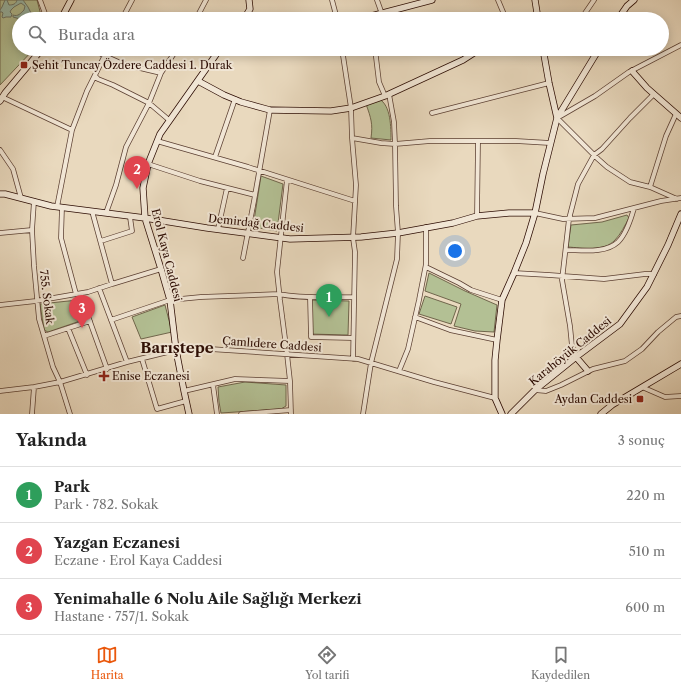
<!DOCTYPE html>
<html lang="tr">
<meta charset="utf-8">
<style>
body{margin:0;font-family:"Libre Caslon Text",serif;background:#f2f2f2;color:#222}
.you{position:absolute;left:455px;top:251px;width:14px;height:14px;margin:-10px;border:3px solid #fff;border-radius:50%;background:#1a73e8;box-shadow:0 0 0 6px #1a73e833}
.badge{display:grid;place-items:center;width:26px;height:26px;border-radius:50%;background:#ea580c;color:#fff;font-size:13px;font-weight:700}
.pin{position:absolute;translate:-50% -33px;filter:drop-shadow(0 1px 2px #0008)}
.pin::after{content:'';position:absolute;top:21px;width:14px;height:12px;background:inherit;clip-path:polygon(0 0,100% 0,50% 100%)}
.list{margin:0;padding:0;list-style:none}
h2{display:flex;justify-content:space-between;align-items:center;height:52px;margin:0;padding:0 16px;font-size:17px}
h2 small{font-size:13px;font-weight:400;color:#767676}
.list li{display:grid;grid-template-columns:26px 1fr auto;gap:12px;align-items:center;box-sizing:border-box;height:56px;padding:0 16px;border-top:1px solid #e0e0e0}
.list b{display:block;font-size:15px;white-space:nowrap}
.list p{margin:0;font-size:13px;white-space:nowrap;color:#767676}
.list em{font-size:13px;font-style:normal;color:#767676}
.icon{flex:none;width:22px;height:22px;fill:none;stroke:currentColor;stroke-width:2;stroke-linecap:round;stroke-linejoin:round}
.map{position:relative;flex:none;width:681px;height:414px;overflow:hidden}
.search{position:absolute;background:#fff;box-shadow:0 2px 10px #0003;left:12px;right:12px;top:12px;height:44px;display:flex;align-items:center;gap:10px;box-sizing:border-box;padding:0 14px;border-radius:22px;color:#767676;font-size:15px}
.sheet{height:220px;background:#fff}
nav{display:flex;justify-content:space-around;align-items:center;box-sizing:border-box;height:56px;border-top:1px solid #e0e0e0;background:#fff;font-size:11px;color:#767676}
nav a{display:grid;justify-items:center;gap:2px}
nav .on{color:#ea580c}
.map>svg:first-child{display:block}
.green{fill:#b3c094;stroke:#70664c}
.water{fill:#99bbab;stroke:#6d7568}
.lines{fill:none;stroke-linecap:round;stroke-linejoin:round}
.street-casing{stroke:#5b3f32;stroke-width:5.5}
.secondary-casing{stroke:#2c0c03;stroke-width:7}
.street{stroke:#f1e6d5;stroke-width:4}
.secondary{stroke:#f1e6d5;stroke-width:5.5}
.poi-dot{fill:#8f2418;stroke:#f1e6d5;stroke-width:1.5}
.labels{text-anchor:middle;stroke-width:4;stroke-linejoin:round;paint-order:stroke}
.poi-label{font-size:11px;fill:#2c0c03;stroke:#f1e6d5;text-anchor:start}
.street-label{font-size:11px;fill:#2c0c03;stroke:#f1e6d5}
.district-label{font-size:15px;font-weight:bold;fill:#2c0c03;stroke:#f1e6d5}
</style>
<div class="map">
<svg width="681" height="414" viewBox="0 0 681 414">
<rect width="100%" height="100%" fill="#e9d9be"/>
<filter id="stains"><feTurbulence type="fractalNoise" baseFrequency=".005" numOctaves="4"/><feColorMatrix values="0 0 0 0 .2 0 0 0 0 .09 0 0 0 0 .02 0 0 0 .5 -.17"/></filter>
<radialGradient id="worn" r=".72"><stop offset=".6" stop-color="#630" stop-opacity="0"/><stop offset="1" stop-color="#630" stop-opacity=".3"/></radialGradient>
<!-- green -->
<path class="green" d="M 0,0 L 37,0 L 42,19 L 19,19 L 19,49 L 34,49 L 0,85 Z
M 379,99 C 391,105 391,128 391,140 L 371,138 C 373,124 371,118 366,104 Z
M 261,176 L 283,184 L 277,231 L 253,227 Z
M 627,215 L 629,218 C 625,225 621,234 615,240 C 604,252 582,248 568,247 L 571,225 L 602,222 Z
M 429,273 L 465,291 L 497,305 L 494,332 L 475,331 L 454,326 L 461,304 L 425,291 Z
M 425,296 L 457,307 L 451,324 L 419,314 Z
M 78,300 L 84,317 L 83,320 L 48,332 L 44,330 L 40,304 Z
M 310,300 L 349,301 L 348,335 L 309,334 Z
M 165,305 L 172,332 L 141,339 L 132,317 Z
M 245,382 L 286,385 L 286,406 L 281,409 L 221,413 L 219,402 L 218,387 Z"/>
<!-- water -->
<path class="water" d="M 5,0 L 7,0 L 9,5 C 13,5 16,4 17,0 L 23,0 L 28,7 L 33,17 L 30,19 L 26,17 L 20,19 L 13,17 L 13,15 C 18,17 21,13 24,10 L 25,6 L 21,3 L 14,7 L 11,10 L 10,12 L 12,14 L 11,17 L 6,17 L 3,18 L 2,17 L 3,13 L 2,12 L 0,12 L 0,10 L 2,7 Z"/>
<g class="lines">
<!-- street casing -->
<g class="street-casing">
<path id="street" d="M 40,0 L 47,19
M 332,0 L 337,19
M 377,0 L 382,14
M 498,0 L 506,19
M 122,19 L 132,0
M 196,19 L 206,0
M 581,19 L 594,0
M 93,49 L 105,56 L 123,64 L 161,73
M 342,49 L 351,108 L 352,138 L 356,185 L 353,238 L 355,252 L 353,359
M 375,49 L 379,82 L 385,96
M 95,76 L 98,79 L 113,85 L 149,103 L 169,120
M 2,97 L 72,130
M 432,113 L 549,83
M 352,138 L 381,143 L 395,144 L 430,141 L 516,141 L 550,143
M 157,141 L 248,167 L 355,201
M 0,150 L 13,169 L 21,198
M 215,157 L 235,99
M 148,164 L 200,181 L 255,195
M 287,180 L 277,272 L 280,300 L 287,354 L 290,381 L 291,414
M 650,187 L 666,136 L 676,114
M 677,199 L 650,187 L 630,182 L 607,167 L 598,159 L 557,118 L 595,96 L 629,72 L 681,45
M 34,201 L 32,230 L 34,266 L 39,319 L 53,367 L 60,382 L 70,414
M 57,207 L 72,130 L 87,91 L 108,49
M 62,207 L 61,238 L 76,294
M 92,211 L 112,284
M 106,213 L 116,185 L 126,147 L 149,103 L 161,73 L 177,49
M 535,213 L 563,219 L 595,218 L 661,201 L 681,198
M 477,216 L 478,141
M 218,229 L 227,188
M 0,233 L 32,230
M 101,241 L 132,231 L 130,217
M 566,250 C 581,250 605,254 618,242 C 626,234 631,219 634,208
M 243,258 L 254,201 L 270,110
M 426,267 L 459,283 L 471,290 L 502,300
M 514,273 L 549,275 L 604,279 L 645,274 L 654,274
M 99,288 L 127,362
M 80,294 L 107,369
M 310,297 L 311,337 L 353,338
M 0,305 L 36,301 L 88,292 L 112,284 L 161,269
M 415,317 L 450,330 L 497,340
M 111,320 L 170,300 L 201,297 L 279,294 C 304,299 330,297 354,297
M 68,328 L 87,375
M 44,336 L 90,321
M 576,357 L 572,346 L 570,326 L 562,280 L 569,219 L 578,184 L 594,155 L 602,149 L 630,118 L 654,94
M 142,359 L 157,409 L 186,401
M 399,371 L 408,349 L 419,300 L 426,264 L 426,227
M 213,385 L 217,414
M 642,387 L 665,397 L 681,396
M 535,390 L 546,391 L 561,385 L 593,369 L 625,361 L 642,349 L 658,332 L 676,317 L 681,316
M 0,391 L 34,387 L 60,382 L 127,362 L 176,350 L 210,349 L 358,359 L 434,382 L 495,398
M 184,391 L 235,379 L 290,381
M 32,414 L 34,387
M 241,414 L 291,410
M 363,414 L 371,363 L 397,259 L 398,233 L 396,206 L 395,144 L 394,122 L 389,94"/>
</g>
<!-- secondary casing -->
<g class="secondary-casing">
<path id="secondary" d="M 535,0 L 538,19
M 61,19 L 71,0
M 244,19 L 250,9 L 249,0
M 360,19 L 432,0
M 618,19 L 627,6 L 634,0
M 543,49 L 549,83 L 557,118
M 632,71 L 647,88 L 681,118
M 198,81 L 224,95 L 241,102 L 270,110 L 331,111 L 351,108 L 385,96 L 463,60 L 480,49
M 0,101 L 5,93 L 42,49
M 0,194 L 5,194 L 51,206 L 145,218 L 207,228 L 290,239 L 361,237 L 398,233 L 453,223 L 477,216 L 509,213 L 535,213
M 576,357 L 588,371
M 189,414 L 184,391 L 176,350 L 170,300 L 161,269 L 145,218 L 143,188 L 148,164 L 160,134 L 220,49
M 502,414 L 495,398 L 495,360 L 497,340 L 502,300 L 514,273 L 526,243 L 535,213 L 543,174 L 557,118 L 599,49
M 511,414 L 535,390 L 576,357 L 620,324 L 647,287 L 668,245 L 681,214
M 601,414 L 612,405 L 681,364"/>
</g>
<!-- street -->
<use href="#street" class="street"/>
<!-- secondary -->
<use href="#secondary" class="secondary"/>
</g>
<!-- markers -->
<g class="poi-dot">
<rect x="20" y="61" width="8" height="8" rx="2"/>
<path d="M102 370h4v4h4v4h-4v4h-4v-4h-4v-4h4z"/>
<rect x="636" y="395" width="8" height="8" rx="2"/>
</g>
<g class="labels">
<!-- poi labels -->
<g class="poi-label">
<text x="32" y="69">Şehit Tuncay Özdere Caddesi 1. Durak</text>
<text x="112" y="380">Enise Eczanesi</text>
<text x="632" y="403" text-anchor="end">Aydan Caddesi</text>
</g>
<!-- street labels -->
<g class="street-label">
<text transform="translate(256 223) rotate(6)" y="4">Demirdağ Caddesi</text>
<text transform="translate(167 255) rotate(76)" y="4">Erol Kaya Caddesi</text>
<text transform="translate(47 297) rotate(83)" y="4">755. Sokak</text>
<text transform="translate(272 344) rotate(4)" y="4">Çamlıdere Caddesi</text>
<text transform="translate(570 351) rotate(-39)" y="4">Karahöyük Caddesi</text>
</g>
<!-- district labels -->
<g class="district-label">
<text x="177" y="353">Barıştepe</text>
</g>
</g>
<rect width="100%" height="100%" filter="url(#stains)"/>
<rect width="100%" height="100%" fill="url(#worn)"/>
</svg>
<div class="you"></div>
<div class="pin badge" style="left:329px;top:317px;background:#2e9e5b">1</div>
<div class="pin badge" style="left:137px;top:189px;background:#e0444e">2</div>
<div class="pin badge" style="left:82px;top:328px;background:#e0444e">3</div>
<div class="search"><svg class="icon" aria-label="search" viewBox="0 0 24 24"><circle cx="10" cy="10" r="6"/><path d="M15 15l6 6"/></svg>Burada ara</div>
</div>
<section class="sheet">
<h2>Yakında<small>3 sonuç</small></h2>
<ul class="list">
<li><span class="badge" style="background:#2e9e5b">1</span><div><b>Park</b><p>Park · 782. Sokak</p></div><em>220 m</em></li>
<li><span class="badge" style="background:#e0444e">2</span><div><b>Yazgan Eczanesi</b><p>Eczane · Erol Kaya Caddesi</p></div><em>510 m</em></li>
<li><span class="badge" style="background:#e0444e">3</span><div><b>Yenimahalle 6 Nolu Aile Sağlığı Merkezi</b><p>Hastane · 757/1. Sokak</p></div><em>600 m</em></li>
</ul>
</section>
<nav>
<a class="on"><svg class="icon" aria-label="map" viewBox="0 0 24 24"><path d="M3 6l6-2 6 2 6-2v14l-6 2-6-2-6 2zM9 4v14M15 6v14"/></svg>Harita</a>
<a><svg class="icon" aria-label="directions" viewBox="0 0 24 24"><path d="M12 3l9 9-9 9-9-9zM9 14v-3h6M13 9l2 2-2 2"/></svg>Yol tarifi</a>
<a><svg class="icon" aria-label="saved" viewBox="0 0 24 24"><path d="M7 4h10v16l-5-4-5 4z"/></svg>Kaydedilen</a>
</nav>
